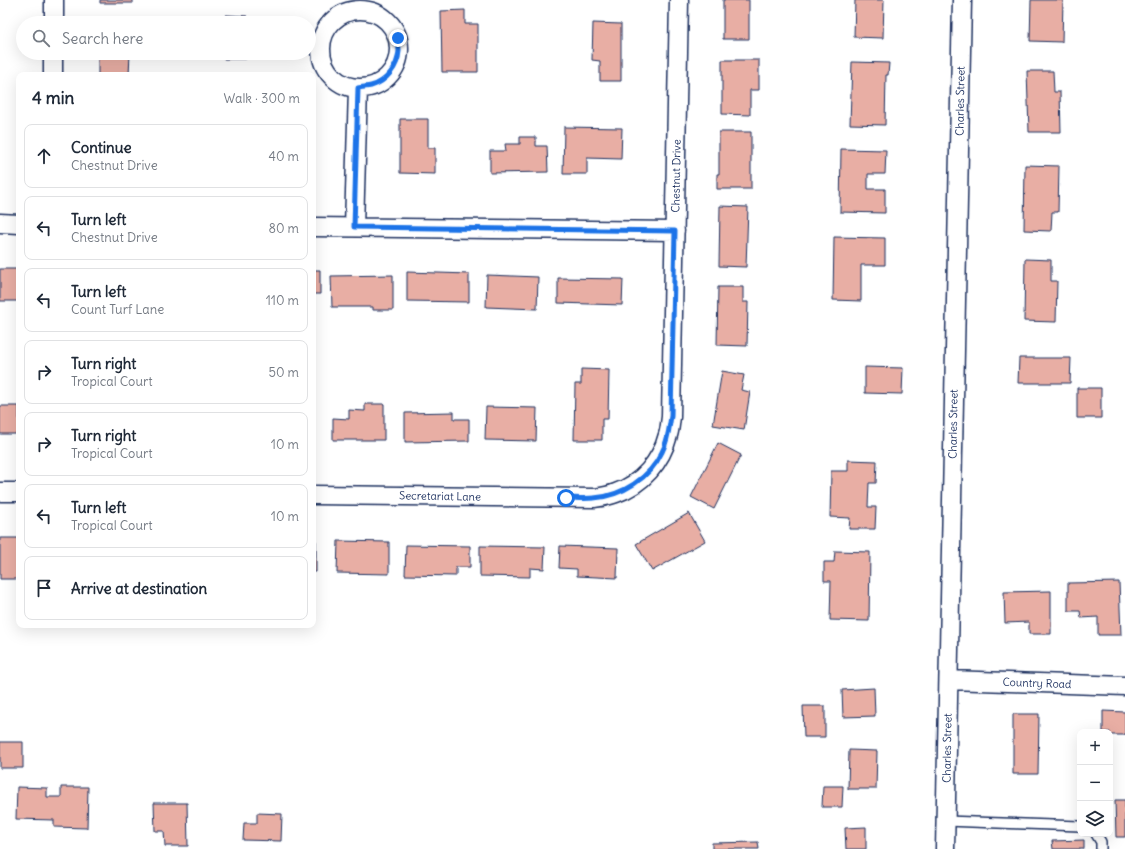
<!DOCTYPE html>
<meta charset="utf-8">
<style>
body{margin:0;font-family:Delius,sans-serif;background:#f2f2f3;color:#1f2937}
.controls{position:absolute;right:12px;bottom:12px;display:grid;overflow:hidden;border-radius:8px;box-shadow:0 4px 16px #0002}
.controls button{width:36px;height:36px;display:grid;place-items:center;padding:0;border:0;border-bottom:1px solid #e0e1e3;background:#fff;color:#1f2937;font:20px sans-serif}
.stop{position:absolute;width:12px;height:12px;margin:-9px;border:3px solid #1a73e8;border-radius:50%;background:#fff}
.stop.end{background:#1a73e8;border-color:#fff;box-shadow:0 1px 4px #0008}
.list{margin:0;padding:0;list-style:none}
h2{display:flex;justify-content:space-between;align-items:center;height:52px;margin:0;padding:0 16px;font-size:17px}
h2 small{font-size:13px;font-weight:400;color:#747a83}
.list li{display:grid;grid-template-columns:26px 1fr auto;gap:12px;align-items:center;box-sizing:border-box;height:64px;margin:0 8px 8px;padding:0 8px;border:1px solid #e0e1e3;border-radius:8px}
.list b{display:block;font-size:15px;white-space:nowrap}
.list p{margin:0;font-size:13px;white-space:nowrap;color:#747a83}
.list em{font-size:13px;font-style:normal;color:#747a83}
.icon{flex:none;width:22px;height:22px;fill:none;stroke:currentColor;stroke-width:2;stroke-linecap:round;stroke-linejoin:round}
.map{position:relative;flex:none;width:1125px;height:849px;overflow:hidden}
.search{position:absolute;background:#fff;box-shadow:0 4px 16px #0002;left:16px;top:16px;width:300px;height:44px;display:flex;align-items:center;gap:10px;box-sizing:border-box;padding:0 14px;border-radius:22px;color:#747a83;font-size:15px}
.panel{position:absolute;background:#fff;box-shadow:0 4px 16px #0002;left:16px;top:72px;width:300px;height:556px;border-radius:8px}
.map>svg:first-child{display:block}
.building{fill:#e8aea4;stroke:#1b2f5e}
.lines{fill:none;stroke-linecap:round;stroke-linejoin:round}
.service-casing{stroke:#1b2f5e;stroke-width:12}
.minor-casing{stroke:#1b2f5e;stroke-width:21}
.service{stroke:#fff;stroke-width:9}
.minor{stroke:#fff;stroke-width:18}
.route{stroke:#1a73e8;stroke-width:5}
.labels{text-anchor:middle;stroke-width:3.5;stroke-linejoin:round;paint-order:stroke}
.street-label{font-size:11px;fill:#1b2f5e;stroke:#fff}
</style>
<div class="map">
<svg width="1125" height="849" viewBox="0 0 1125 849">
<rect width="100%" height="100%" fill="#fff"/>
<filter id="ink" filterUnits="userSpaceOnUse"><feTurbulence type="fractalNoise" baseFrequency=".025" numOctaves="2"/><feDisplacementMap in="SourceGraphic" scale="8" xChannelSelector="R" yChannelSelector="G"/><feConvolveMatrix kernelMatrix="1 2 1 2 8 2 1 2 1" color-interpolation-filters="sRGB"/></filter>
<g filter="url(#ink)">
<!-- building -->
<path class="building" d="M 100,0 L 133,0 L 133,3 L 100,3 Z
M 723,0 L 749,0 L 749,39 L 723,39 Z
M 855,0 L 884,0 L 883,38 L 854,37 Z
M 1031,0 L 1063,0 L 1062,42 L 1030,41 Z
M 465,10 L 465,24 L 478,24 L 478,72 L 442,72 L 441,11 Z
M 226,15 L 247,16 L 247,23 L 226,23 Z
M 593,23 L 621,24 L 621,81 L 600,81 L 600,61 L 592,60 Z
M 98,53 L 130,53 L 129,75 L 98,75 Z
M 224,53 L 246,53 L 246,59 L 224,59 Z
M 722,60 L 759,60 L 759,90 L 750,90 L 750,115 L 722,114 Z
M 852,62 L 889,63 L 888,75 L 886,75 L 885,125 L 850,124 Z
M 1027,71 L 1053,71 L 1054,92 L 1060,92 L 1061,132 L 1029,132 Z
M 400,119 L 428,119 L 428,148 L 435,148 L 435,174 L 400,173 Z
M 564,127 L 622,128 L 621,159 L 587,158 L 587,174 L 563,174 Z
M 719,132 L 751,132 L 751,189 L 717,189 L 717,174 L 719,174 Z
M 520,137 L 536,137 L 536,146 L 547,146 L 548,172 L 490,173 L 490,151 L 506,151 L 505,144 L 520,144 Z
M 841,149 L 886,150 L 885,174 L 868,174 L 868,189 L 885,189 L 885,213 L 840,212 Z
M 1025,165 L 1059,166 L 1058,212 L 1052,212 L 1051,231 L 1024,230 Z
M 720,206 L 748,207 L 746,267 L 719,266 Z
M 834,237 L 885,238 L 885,265 L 861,265 L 861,301 L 833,300 Z
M 1025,259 L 1051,260 L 1051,281 L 1057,281 L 1056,322 L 1024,321 Z
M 0,269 L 17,269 L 18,301 L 0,301 Z
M 313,270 L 320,270 L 320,294 L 313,294 Z
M 407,272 L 469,274 L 469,302 L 407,301 Z
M 393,275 L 393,310 L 373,310 L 373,307 L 332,307 L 331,276 Z
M 487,275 L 538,277 L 537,309 L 486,307 Z
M 558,278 L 623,279 L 622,305 L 558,303 Z
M 718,287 L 743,287 L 743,302 L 748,302 L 747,346 L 717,345 Z
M 1019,358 L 1071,358 L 1070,383 L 1018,383 Z
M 865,367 L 903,368 L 902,394 L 865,393 Z
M 581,369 L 609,370 L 608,419 L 602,419 L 602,440 L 574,440 L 575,384 L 581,384 Z
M 722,371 L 744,375 L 741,390 L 750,392 L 744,430 L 713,425 Z
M 1077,388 L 1101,388 L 1101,418 L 1077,418 Z
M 365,404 L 384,404 L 384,440 L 333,440 L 333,418 L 349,419 L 349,410 L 365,411 Z
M 0,406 L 19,406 L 19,434 L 0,434 Z
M 486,407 L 537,408 L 536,441 L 485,440 Z
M 454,412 L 454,419 L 469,419 L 469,441 L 405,442 L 405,413 Z
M 718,443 L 741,455 L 714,509 L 691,497 Z
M 848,460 L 877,461 L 876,483 L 869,483 L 868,507 L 876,507 L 875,529 L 849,529 L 850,518 L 830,517 L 831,471 L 848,471 Z
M 689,513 L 705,541 L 652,571 L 636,544 Z
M 0,538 L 18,538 L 19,579 L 0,579 Z
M 313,541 L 316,541 L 316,572 L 313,572 Z
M 338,541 L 389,542 L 389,574 L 337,573 Z
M 406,545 L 470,546 L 470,567 L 456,567 L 456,576 L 405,575 Z
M 480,546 L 545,547 L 544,569 L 530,568 L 530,577 L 480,576 Z
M 560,546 L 618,548 L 617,578 L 577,576 L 577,569 L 559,568 Z
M 835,551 L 870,552 L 869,621 L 830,620 L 831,581 L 824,581 L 824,562 L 834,562 Z
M 1119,582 L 1121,635 L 1098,635 L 1098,617 L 1081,618 L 1080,611 L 1068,611 L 1068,583 Z
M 1051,591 L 1051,634 L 1029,634 L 1029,622 L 1005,623 L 1004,592 Z
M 874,688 L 875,716 L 843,717 L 842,690 Z
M 803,706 L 825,706 L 825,737 L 804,737 Z
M 1103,711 L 1125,712 L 1125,735 L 1110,735 L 1110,732 L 1103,732 Z
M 1013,714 L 1039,714 L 1038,774 L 1013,774 Z
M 0,742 L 23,742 L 23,768 L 0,768 Z
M 849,750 L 877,751 L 876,789 L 848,789 Z
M 823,786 L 843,786 L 842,807 L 822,807 Z
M 17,787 L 47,788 L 47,797 L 61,797 L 61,787 L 88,787 L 87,828 L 54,827 L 54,820 L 16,819 Z
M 1115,800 L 1125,800 L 1125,837 L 1116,837 Z
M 154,803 L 187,803 L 188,846 L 165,846 L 164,831 L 155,831 Z
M 257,813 L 282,814 L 281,841 L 243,840 L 244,823 L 257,823 Z
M 866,827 L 866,849 L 846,849 L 845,828 Z
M 1084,840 L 1084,849 L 1053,849 L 1052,841 Z
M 758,842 L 759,849 L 712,849 L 712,843 Z"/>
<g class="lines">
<!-- service casing -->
<g class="service-casing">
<path id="service" d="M 946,821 L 1080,826
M 1096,834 L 1101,842 L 1101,849"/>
</g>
<!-- minor casing -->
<g class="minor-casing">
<path id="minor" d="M321 49a39 39 0 1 1 78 0a39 39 0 1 1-78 0Z
M 54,23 L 54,0
M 53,75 L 53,53
M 0,223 L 19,224
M 313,227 L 675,231
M 354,227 L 358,88
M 0,492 L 19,492
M 313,495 L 594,498 C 601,497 609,496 616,493 C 642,484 661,462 668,435 C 670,429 670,423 671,417 L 679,0
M 949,680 L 1125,686
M 945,849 L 962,0"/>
</g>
<!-- service -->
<use href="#service" class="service"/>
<!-- minor -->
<use href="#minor" class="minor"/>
</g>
</g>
<g class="lines" filter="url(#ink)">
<!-- route -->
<path class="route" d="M 398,38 C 398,42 399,47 399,51 C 398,67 386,82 371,86 C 367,87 362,87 358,88 L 354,227 L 675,231 L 671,416 C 669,429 668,441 662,452 C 650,478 622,496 594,498 C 585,499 575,498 566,498"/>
</g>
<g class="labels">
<!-- street labels -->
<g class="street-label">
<text transform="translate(960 101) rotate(-89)" y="4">Charles Street</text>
<text transform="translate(676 176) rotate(-89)" y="4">Chestnut Drive</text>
<text transform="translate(953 424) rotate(-89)" y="4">Charles Street</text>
<text transform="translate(440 496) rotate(1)" y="4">Secretariat Lane</text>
<text transform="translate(1037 683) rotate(2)" y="4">Country Road</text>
<text transform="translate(947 748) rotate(-89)" y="4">Charles Street</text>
</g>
</g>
</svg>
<div class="controls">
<button>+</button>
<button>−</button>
<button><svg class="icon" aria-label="layers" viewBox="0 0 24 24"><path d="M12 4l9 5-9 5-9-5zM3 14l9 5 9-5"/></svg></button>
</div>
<div class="stop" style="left:566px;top:498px"></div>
<div class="stop end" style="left:398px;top:38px"></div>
<div class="search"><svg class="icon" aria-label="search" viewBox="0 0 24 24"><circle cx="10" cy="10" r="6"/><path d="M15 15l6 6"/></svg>Search here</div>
<section class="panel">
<h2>4 min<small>Walk · 300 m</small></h2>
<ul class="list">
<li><svg class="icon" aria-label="ahead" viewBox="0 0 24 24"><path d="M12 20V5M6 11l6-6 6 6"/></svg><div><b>Continue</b><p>Chestnut Drive</p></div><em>40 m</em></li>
<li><svg class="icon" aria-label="left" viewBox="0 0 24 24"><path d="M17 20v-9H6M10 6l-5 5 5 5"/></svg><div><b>Turn left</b><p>Chestnut Drive</p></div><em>80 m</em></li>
<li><svg class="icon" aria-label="left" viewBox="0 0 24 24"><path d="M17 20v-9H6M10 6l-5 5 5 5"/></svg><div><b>Turn left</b><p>Count Turf Lane</p></div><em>110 m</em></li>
<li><svg class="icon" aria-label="right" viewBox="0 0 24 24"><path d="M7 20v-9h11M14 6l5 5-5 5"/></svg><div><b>Turn right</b><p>Tropical Court</p></div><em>50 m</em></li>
<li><svg class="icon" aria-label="right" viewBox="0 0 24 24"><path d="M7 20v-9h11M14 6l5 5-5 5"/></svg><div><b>Turn right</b><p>Tropical Court</p></div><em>10 m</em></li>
<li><svg class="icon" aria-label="left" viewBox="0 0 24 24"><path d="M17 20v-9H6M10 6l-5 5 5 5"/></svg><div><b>Turn left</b><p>Tropical Court</p></div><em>10 m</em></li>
<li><svg class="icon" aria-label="arrive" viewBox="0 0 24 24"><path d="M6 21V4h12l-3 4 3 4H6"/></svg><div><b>Arrive at destination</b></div></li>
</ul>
</section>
</div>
